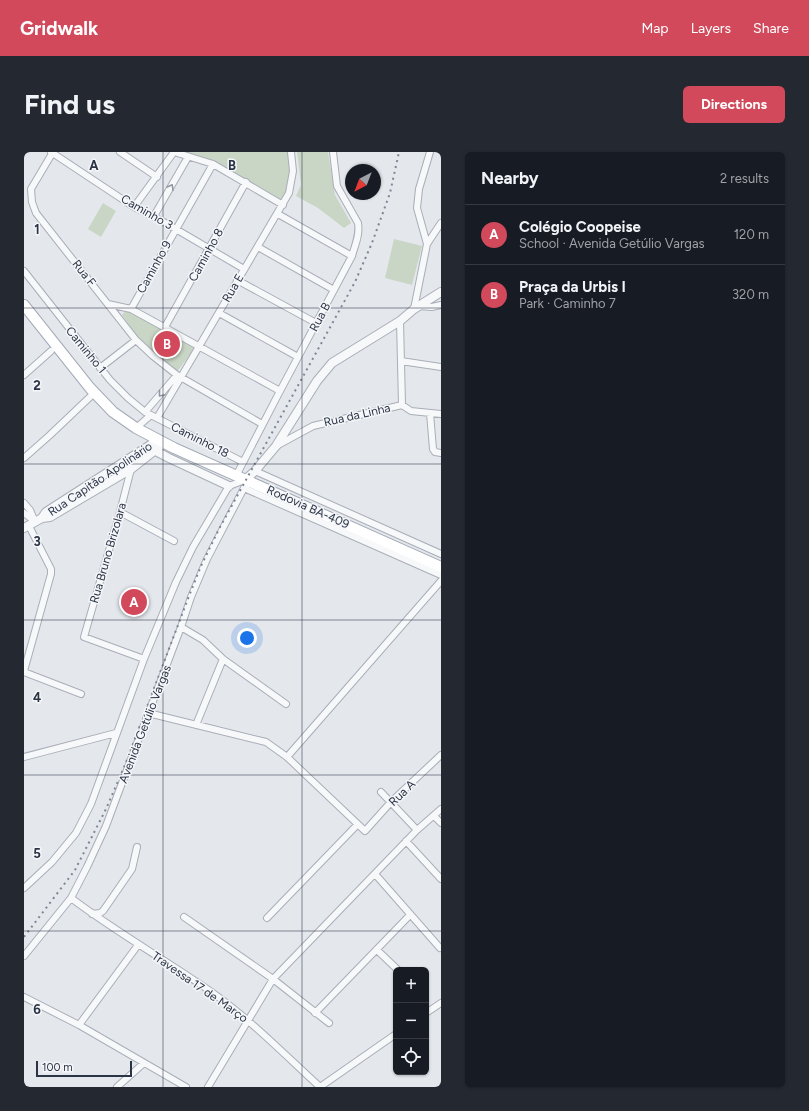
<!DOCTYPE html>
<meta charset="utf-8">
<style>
body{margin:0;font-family:Figtree,sans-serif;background:#242831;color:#f1f3f6}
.controls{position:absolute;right:12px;bottom:12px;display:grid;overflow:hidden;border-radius:6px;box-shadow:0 1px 3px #0004}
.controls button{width:36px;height:36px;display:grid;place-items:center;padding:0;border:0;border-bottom:1px solid #363941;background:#171b24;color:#f1f3f6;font:20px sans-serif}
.compass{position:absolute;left:321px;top:12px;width:36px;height:36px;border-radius:50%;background:#171b24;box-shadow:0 1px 3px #0004;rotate:222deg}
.scale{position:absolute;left:12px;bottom:10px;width:96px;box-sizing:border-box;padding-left:4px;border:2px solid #2b3445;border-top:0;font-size:11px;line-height:14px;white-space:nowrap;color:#2b3445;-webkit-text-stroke:3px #f4f6f9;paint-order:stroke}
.you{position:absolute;left:223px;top:486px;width:14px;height:14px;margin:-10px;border:3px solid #fff;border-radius:50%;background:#1a73e8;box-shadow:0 0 0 6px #1a73e833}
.badge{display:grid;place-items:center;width:26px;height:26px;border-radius:50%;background:#d1495b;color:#fff;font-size:13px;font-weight:700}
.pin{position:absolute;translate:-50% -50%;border:2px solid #fff;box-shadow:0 1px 4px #0006}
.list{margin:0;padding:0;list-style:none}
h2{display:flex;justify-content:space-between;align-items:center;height:52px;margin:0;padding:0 16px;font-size:17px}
h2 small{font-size:13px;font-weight:400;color:#9ea1a6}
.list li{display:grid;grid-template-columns:26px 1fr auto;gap:12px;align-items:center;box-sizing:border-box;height:60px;padding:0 16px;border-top:1px solid #363941}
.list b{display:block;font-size:15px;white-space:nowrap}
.list p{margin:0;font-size:13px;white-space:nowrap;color:#9ea1a6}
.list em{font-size:13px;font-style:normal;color:#9ea1a6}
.icon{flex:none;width:22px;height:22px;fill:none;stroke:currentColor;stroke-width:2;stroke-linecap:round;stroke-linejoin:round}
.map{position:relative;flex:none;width:417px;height:935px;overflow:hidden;border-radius:6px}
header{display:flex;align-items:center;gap:24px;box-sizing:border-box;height:56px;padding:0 20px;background:#d1495b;color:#fff}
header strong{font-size:19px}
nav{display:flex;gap:22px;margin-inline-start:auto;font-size:14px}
.intro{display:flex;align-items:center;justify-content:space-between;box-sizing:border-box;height:96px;padding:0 24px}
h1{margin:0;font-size:28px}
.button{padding:10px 18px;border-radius:6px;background:#d1495b;color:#fff;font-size:14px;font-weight:700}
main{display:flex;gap:24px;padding:0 24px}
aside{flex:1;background:#171b24;border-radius:6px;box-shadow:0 1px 3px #0004}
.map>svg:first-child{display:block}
.green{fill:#c9d6c5}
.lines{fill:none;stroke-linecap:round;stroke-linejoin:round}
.minor-casing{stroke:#a9aeb7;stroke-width:8}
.tertiary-casing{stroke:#a9aeb7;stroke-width:10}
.primary-casing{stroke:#a3abb8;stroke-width:12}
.minor{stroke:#f7f8fa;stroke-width:6}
.tertiary{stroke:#f7f8fa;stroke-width:8}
.primary{stroke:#fff;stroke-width:10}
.rail{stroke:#7d8696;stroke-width:2;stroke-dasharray:2 4;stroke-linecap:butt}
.oneway{stroke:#9196a0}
.grid{fill:none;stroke:#2b3445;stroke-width:1;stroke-opacity:0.55}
.labels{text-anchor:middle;stroke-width:3;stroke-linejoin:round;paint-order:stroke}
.street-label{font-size:12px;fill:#2b3445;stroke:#f4f6f9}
.grid-label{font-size:13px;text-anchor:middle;font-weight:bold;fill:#2b3445;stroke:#f4f6f9;stroke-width:3;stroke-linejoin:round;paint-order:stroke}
</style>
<header>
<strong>Gridwalk</strong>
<nav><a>Map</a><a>Layers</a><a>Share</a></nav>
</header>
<div class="intro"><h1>Find us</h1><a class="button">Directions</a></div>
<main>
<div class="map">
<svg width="417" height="935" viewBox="0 0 417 935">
<rect width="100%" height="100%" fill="#e4e7ec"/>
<!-- green -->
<path class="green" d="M 157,0 L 265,0 L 268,28 L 259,48 L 192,12 Z
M 273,0 L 304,0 L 311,43 L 327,71 L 320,76 L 294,56 L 272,44 L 277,33 Z
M 79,51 L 92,59 L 77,85 L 64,77 Z
M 370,87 L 398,94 L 388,133 L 361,126 Z
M 104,156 L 172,195 L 152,221 L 116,188 L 98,163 Z"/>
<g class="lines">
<!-- minor casing -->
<g class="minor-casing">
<path id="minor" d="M 27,0 L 110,55 L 138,69 L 220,117
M 29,0 L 7,37 L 8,50 L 12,61 L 112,188 L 129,204 L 153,223 L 238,272
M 96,0 L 133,25
M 150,0 L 189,12 L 259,53
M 110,55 L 150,0
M 254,62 L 328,104
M 130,64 L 164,5
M 403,92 L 417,71
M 234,95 L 310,138
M 0,119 L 86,228 L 104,246 L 121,260 L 219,310
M 213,128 L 292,171
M 84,152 L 107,157 L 256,239
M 395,154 L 408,155 L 417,153
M 107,157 L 189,12
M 390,157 L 403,92 L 393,56 L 395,37 L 406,0
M 195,161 L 274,205
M 376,169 L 378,253
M 141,175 L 222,30
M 377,209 L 417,215
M 76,216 L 112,188
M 0,223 L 27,199
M 121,260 L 153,223
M 406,261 L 409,297 L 411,300 L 417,301
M 133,266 L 265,41 L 269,19 L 267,0
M 112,276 L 127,263
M 254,293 L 289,274 L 378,253 L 387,259 L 417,262
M 0,306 L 26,283 L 67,244
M 107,317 L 96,360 L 60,485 L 120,507
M 231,319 L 417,402
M 212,324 L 256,239 L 328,104 C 331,93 336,83 334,71 L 313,34 L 309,0
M 220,336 L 417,423
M 0,351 L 6,358 L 11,370
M 96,360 L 150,389
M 0,361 L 10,369
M 157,475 L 179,488 L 199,507 L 172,573
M 199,507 L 262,552
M 0,519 L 27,422 L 27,417 L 5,374
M 0,520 L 57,542
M 124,561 L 242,590 L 263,605 L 341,679 L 367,650 L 417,603
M 0,605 L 92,581
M 263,605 L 417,429
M 357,640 L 393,678
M 410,664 L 417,671
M 382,689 L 417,727
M 351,722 L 416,796
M 0,736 L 28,710 L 52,681 L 67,652 L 120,507 L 152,430 L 169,395 L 205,334 L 221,328
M 47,746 C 92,780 140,807 186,839 C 226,867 260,902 296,935
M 68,762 L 76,761 L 79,759 L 108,717 L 113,695
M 160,765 L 249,827 L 305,871
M 243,766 L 333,673
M 353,798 L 374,818
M 0,804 L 47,746 L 63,715 L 82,674 L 95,639 L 157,475 L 167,445 L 183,407 L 220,336 L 225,330
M 0,845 L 55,873 L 162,935
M 291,861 L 386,763
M 402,861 L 417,851
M 55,873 L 114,793
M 93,935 L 120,911
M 184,935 L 249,827 L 393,678 L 417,657
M 296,935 L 372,882"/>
</g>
<!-- tertiary casing -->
<g class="tertiary-casing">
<path id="tertiary" d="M 126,296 L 145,306 L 205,334
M 221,328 L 231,319 L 252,294 L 293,229 L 308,211 L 376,169 L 390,157 L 417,140
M 18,366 L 22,360 L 134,288
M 0,376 L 18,366 L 26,365 L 107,317 L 140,291"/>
</g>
<!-- primary casing -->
<g class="primary-casing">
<path id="primary" d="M 0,153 L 66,236 L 89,260 L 112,276 L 150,296 L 417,415"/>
</g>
<!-- minor -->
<use href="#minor" class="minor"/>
<!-- tertiary -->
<use href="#tertiary" class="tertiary"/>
<!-- primary -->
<use href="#primary" class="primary"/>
<!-- rail -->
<path class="rail" d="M 0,785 L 51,718 L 82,657 L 101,613 L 165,444 L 177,414 L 195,377 L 331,130 L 348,91 L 366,41 L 375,0"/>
</g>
<!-- one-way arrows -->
<defs><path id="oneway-chevron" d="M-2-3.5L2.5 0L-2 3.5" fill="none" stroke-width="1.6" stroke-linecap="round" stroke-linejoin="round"/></defs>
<g class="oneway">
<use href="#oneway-chevron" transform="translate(147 35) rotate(-60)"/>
<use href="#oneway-chevron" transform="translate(137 242) rotate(130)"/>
</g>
<!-- grid -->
<path class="grid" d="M 139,0 L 139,935M 278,0 L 278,935M 0,156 L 417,156M 0,312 L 417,312M 0,468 L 417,468M 0,623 L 417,623M 0,779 L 417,779"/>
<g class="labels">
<!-- street labels -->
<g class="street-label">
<text transform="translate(123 60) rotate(30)" y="4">Caminho 3</text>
<text transform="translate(182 103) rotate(-61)" y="4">Caminho 8</text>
<text transform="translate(130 115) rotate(-61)" y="4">Caminho 9</text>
<text transform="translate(60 121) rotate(52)" y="4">Rua F</text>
<text transform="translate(209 136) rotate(-60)" y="4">Rua E</text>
<text transform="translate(296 165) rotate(-62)" y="4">Rua B</text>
<text transform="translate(62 198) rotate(51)" y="4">Caminho 1</text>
<text transform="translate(333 263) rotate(-13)" y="4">Rua da Linha</text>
<text transform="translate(176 288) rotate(27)" y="4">Caminho 18</text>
<text transform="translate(76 327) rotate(-34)" y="4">Rua Capitão Apolinário</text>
<text transform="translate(284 355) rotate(24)" y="4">Rodovia BA-409</text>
<text transform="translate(84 401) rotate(-74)" y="4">Rua Bruno Brizolara</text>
<text transform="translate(121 572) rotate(-69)" y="4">Avenida Getúlio Vargas</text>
<text transform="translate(378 641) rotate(-44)" y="4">Rua A</text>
<text transform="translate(176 835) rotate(35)" y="4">Travessa 17 de Março</text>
</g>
</g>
<g class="grid-label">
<text x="70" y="18">A</text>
<text x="208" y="18">B</text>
<text x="13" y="82">1</text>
<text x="13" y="238">2</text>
<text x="13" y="394">3</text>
<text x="13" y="550">4</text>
<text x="13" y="706">5</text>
<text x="13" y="862">6</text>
</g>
</svg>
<div class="controls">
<button>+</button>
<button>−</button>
<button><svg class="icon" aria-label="locate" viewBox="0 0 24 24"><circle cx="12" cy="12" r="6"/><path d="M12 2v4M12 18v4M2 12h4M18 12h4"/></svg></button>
</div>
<svg class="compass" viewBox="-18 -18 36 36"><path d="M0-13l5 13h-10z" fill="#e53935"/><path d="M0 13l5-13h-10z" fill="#9ea1a6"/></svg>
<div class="scale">100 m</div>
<div class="you"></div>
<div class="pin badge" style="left:110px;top:450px">A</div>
<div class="pin badge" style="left:143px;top:192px">B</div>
</div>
<aside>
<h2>Nearby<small>2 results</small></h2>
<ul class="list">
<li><span class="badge">A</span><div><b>Colégio Coopeise</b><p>School · Avenida Getúlio Vargas</p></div><em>120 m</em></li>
<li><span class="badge">B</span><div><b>Praça da Urbis I</b><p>Park · Caminho 7</p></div><em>320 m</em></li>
</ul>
</aside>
</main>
